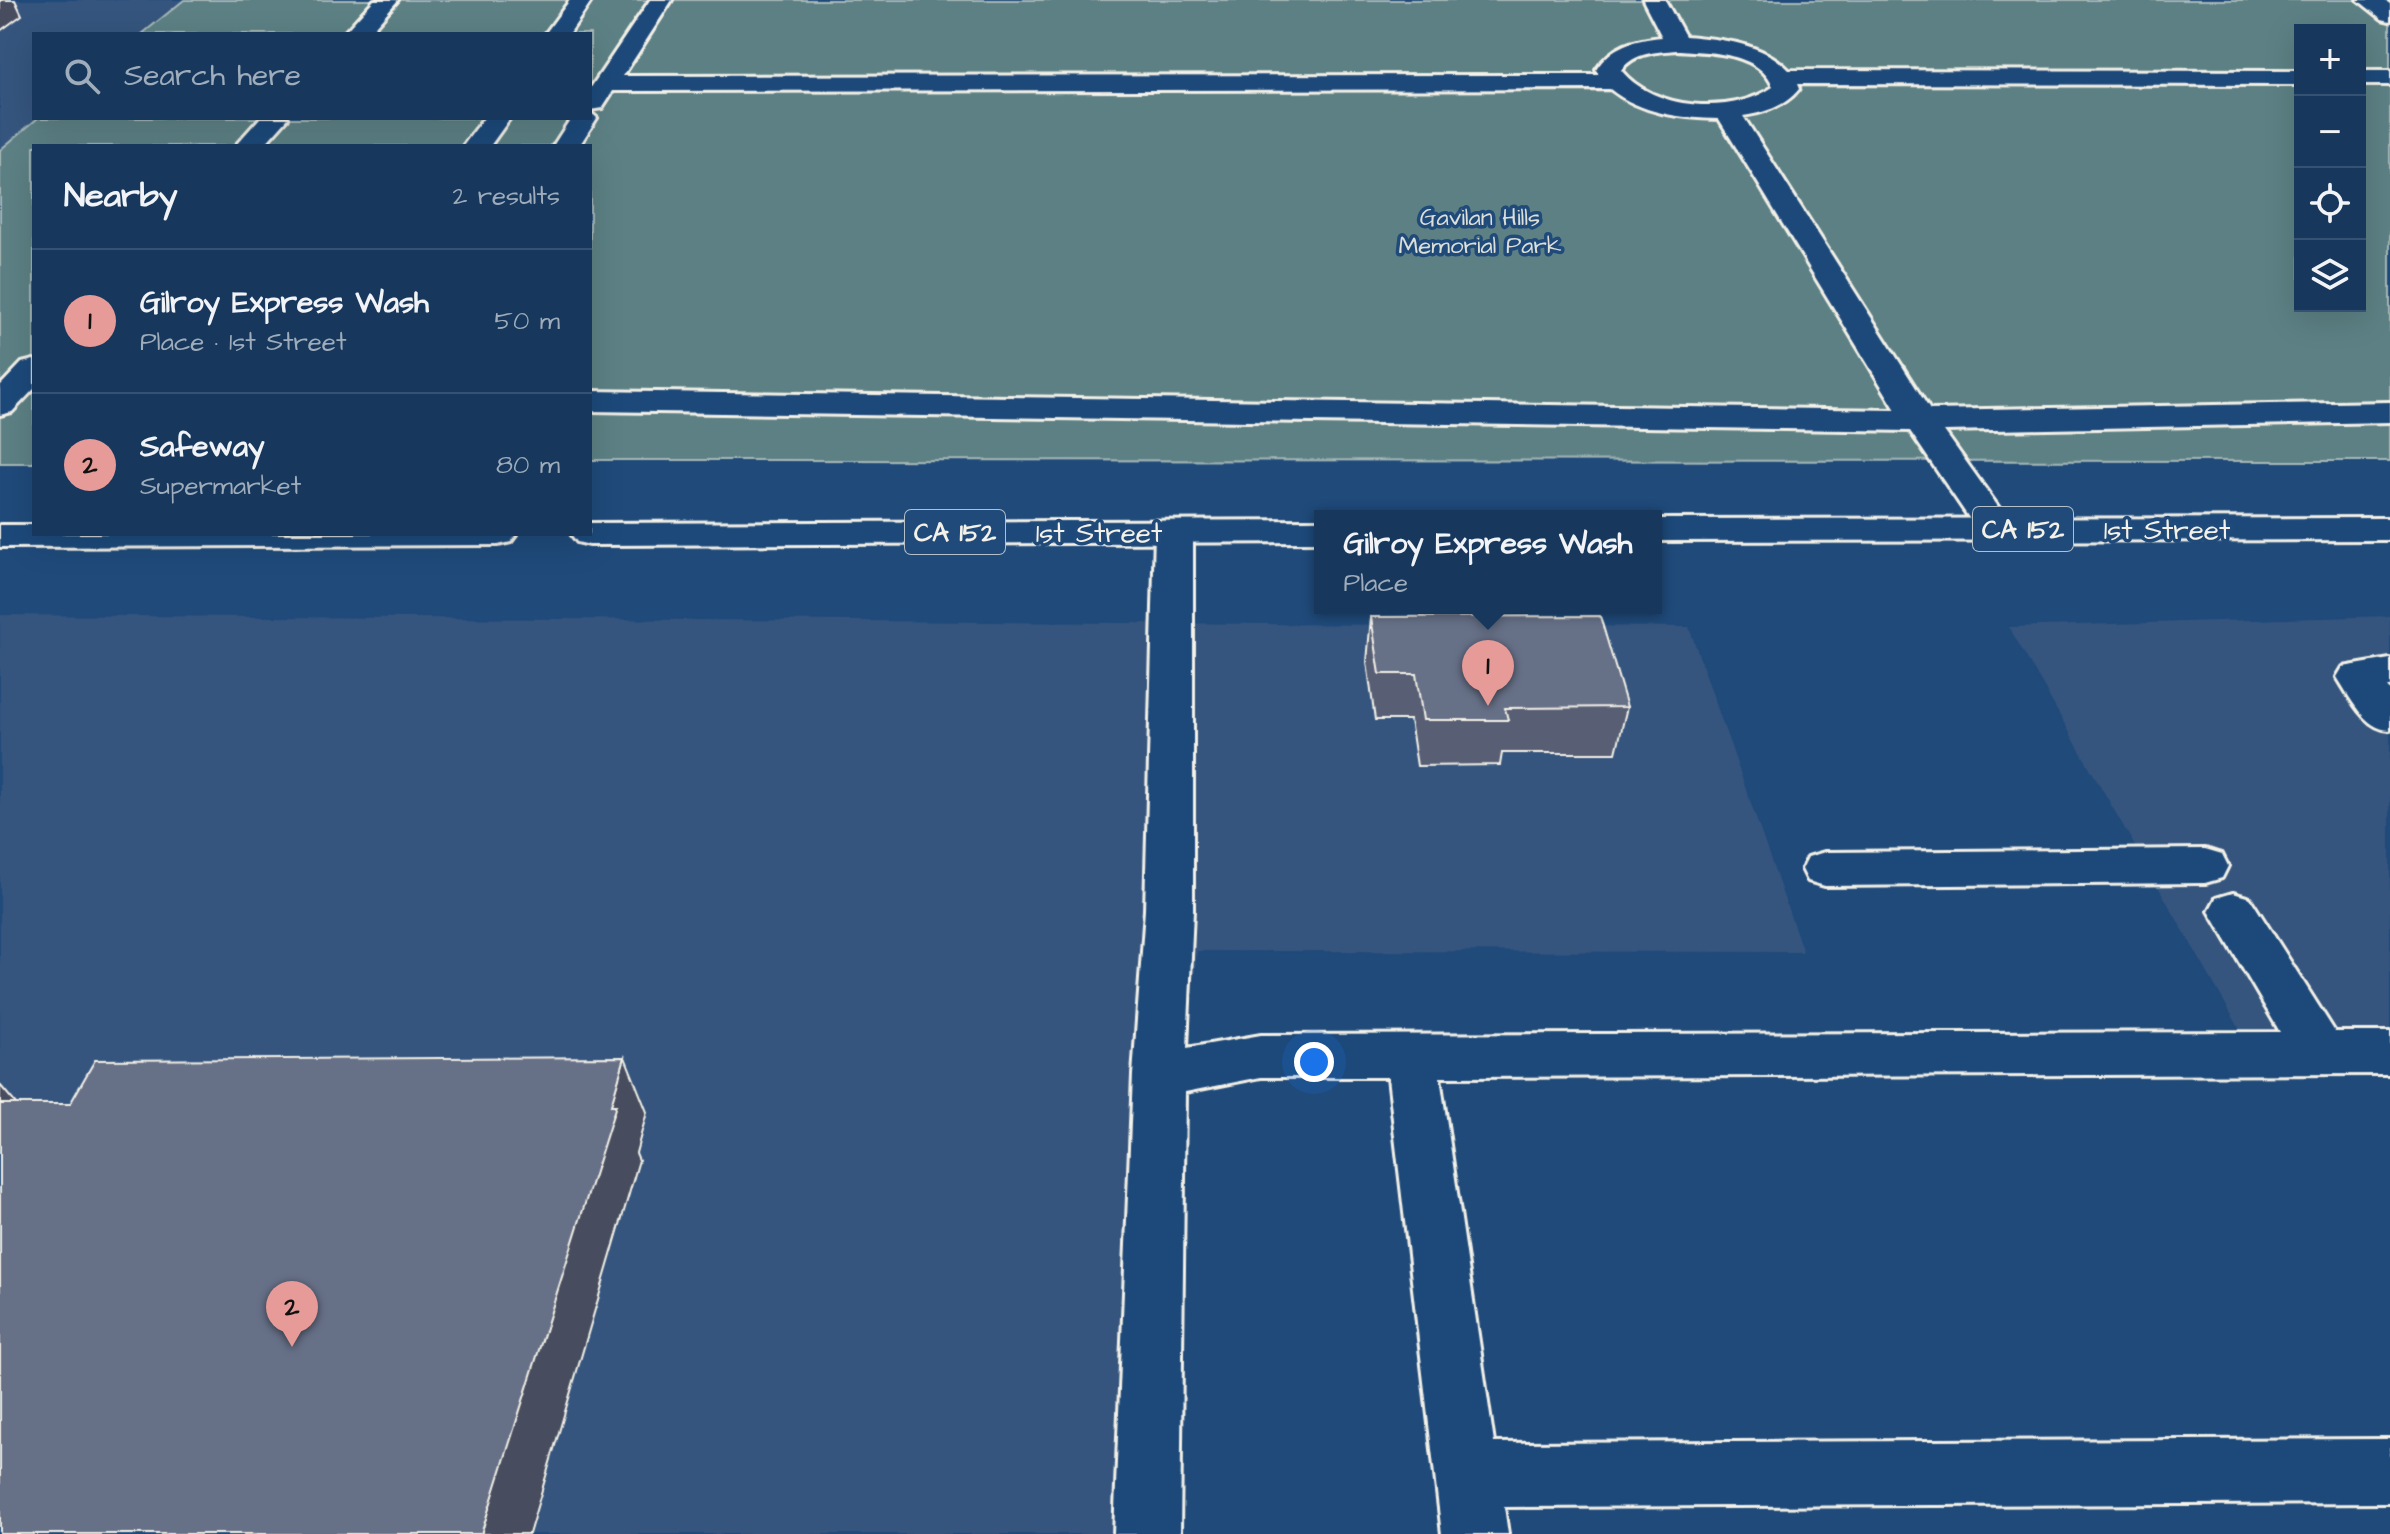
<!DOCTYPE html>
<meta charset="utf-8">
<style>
body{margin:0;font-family:"Architects Daughter",sans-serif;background:#244365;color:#f1f3f6}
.controls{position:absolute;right:24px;top:24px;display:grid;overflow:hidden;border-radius:0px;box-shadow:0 8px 32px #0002}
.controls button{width:72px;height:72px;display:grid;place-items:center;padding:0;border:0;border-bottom:2px solid #365272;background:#17385c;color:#f1f3f6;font:40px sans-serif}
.you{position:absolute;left:1314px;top:1062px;width:28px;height:28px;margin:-20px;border:6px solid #fff;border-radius:50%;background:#1a73e8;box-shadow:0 0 0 12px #1a73e833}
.badge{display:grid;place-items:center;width:52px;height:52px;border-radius:50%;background:#e69b98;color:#111;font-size:26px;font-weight:700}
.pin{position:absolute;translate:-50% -66px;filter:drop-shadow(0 2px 4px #0008)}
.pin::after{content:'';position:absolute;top:42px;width:28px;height:24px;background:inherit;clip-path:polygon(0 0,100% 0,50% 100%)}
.popup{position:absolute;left:1314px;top:510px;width:348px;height:104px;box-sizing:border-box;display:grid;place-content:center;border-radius:0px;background:#17385c;filter:drop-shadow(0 2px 6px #0005);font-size:26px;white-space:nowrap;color:#9eacbb}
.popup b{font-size:30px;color:#f1f3f6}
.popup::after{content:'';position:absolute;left:50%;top:100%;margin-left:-16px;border:16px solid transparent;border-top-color:#17385c}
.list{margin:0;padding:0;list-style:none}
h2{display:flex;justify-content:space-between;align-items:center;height:104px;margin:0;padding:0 32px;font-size:34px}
h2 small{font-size:26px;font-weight:400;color:#9eacbb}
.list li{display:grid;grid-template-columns:52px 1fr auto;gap:24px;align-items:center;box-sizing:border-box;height:144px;padding:0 32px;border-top:2px solid #365272}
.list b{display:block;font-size:30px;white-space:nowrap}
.list p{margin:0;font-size:26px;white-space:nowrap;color:#9eacbb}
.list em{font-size:26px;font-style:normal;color:#9eacbb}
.icon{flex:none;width:44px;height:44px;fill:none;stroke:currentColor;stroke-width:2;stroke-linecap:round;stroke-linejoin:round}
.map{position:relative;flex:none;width:2390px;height:1534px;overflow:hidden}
.search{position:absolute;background:#17385c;box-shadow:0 8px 32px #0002;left:32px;top:32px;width:560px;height:88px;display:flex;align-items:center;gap:20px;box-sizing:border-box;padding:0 28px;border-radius:0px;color:#9eacbb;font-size:30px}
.panel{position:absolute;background:#17385c;box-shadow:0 8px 32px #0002;left:32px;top:144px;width:560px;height:392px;border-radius:0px}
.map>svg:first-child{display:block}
.built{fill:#34557e}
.green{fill:#5c8084;stroke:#a8b8b6;stroke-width:2;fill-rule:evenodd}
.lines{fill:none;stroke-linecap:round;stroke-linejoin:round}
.minor-casing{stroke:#f4f1e8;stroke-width:6}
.major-casing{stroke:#f4f1e8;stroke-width:6}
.minor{fill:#1f4a7a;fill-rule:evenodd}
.major{fill:#1f4a7a;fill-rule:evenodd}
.wall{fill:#585f74;stroke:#f4f1e8;stroke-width:2}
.shaded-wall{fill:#474e5e;stroke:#f4f1e8;stroke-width:2}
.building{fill:#666f87;stroke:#f4f1e8;stroke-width:2}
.labels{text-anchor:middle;stroke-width:7;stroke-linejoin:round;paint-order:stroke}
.far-park-label{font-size:24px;fill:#dde0d9;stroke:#1f4a7a}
.shield{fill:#1f4a7a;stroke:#b4bfc7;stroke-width:2}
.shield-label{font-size:26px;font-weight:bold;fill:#f4f1e8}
.street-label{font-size:28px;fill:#f4f1e8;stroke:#1f4a7a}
</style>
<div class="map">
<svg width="2390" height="1534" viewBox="0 0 2390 1534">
<rect width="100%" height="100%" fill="#1f4a7a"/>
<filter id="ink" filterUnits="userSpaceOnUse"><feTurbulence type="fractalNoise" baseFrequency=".0125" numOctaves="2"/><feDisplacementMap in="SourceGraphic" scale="16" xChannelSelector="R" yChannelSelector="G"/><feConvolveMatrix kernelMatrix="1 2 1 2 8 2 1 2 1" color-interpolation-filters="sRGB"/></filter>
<g filter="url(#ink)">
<!-- built -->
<path class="built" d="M 0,0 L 185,0 L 144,34 L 34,34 L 34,118 L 40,118 L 0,151 Z
M 0,615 L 1689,627 L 1803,952 L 1197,951 L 1135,1534 L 0,1534 Z
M 2390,616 L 2390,1064 L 2261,1066 L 2009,627 Z"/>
<!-- green -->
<path class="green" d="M 184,0 L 2390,0 L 2390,461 L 590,460 L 590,146 L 34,146 L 34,463 L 0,463 L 0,150 L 38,118 L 590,118 L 590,34 L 142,34 ZM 2300,30 L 2360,30 L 2360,306 L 2300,306 Z"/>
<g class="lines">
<!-- minor casing -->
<g class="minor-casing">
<path id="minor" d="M 374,0 L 398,0 L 368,34 L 343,34 Z
M 570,0 L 592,0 L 569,34 L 545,34 Z
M 650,0 L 672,0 L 623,76 L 1599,75 L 1596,70 C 1612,45 1633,40 1662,37 L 1643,0 L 1665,0 L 1685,36 C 1721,39 1763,43 1789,70 L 2300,71 L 2300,85 L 1797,84 L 1799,89 C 1786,106 1764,113 1743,116 L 1930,410 L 2390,402 L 2390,422 L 1944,431 L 2014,529 L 2008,537 L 1995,540 L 1982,537 L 1910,431 L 590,411 L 590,391 L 1896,410 L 1719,119 C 1681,118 1641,114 1610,89 L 613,91 L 602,108 L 590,110 L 590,89 ZM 1677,50 C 1708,52 1760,52 1773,87 C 1731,116 1653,110 1621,70 C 1635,52 1656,52 1677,50 Z
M 2358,0 L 2384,0 L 2390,4 L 2390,21 L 2382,19 Z
M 2360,71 L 2390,71 L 2390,85 L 2360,85 Z
M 590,112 L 597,118 L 579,146 L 553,146 L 571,118 L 590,118 Z
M 260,118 L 288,118 L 263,146 L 235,146 Z
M 484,118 L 510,118 L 490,146 L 463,146 Z
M 34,360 L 34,389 L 12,412 L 0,415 L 0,386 L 22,363 Z
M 1174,521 L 1187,524 L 1193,532 L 1193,910 L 1187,1048 L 1261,1035 L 2280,1032 L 2209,911 L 2216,898 L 2233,893 L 2250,898 L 2335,1032 L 2390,1032 L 2390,1074 L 1440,1077 L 1494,1443 L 2390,1439 L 2390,1503 L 1504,1507 L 1508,1534 L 1442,1534 L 1388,1077 L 1261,1077 L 1185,1092 L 1180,1534 L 1114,1534 L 1133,1075 L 1145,910 L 1155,532 L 1161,524 Z
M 2390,659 L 2390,687 L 2387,687 L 2390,691 L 2390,730 C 2365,730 2350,697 2337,677 L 2343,667 Z
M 2205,849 L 2222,854 L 2228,866 L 2222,878 L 2205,883 L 1825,886 L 1808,881 L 1802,869 L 1808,857 L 1825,852 Z"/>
</g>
<!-- major casing -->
<g class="major-casing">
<path id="major" d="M 2390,518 L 2390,540 L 1656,541 L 1656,519 Z
M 1320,520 L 1320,542 L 590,545 L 577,542 L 571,534 L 590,534 L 590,523 Z
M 0,525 L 34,525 L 34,534 L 517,534 L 511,542 L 498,545 L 0,547 Z"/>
</g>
<!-- minor -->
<use href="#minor" class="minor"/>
<!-- major -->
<use href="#major" class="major"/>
</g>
<!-- wall -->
<path class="wall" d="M 1371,617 L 1627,707 L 1616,753 L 1502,753 L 1500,765 L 1417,766 L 1410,720 L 1375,720 L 1367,662 Z"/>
<!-- shaded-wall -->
<path class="shaded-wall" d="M 0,0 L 15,0 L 22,15 L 0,31 Z
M 625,1057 L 647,1112 L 636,1153 L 639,1160 L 529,1534 L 481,1534 Z
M 0,1085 L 17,1105 L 0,1129 Z"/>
<!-- building -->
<path class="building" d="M 1600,616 L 1627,707 L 1505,708 L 1508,720 L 1423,720 L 1416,674 L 1380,674 L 1371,617 Z
M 625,1057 L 611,1105 L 616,1105 L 481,1534 L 0,1534 L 0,1104 L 70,1104 L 95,1060 Z"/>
</g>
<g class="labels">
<!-- far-park labels -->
<g class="far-park-label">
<text x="1480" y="225">Gavilan Hills<tspan x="1480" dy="28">Memorial Park</tspan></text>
</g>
<!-- shield labels -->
<g class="shield">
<rect x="1973" y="507" width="100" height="44" rx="6"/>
<rect x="905" y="510" width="100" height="44" rx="6"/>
</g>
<g class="shield-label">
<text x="2023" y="538">CA 152</text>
<text x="955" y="541">CA 152</text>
</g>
<!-- street labels -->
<g class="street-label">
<text x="2167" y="539">1st Street</text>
<text x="1099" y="542">1st Street</text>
</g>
</g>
</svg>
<div class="controls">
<button>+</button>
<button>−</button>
<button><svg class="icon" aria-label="locate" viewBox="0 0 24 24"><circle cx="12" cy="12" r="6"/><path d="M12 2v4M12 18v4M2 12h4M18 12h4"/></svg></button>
<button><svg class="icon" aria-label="layers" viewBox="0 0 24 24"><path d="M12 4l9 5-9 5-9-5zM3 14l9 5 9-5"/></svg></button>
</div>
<div class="you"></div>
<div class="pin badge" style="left:1488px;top:706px">1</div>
<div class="popup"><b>Gilroy Express Wash</b>Place</div>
<div class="pin badge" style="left:292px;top:1347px">2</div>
<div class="search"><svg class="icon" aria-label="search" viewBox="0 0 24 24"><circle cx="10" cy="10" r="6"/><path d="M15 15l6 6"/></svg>Search here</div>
<section class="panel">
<h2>Nearby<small>2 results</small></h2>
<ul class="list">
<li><span class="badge">1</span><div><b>Gilroy Express Wash</b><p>Place · 1st Street</p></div><em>50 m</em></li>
<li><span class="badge">2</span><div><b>Safeway</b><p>Supermarket</p></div><em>80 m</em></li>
</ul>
</section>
</div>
